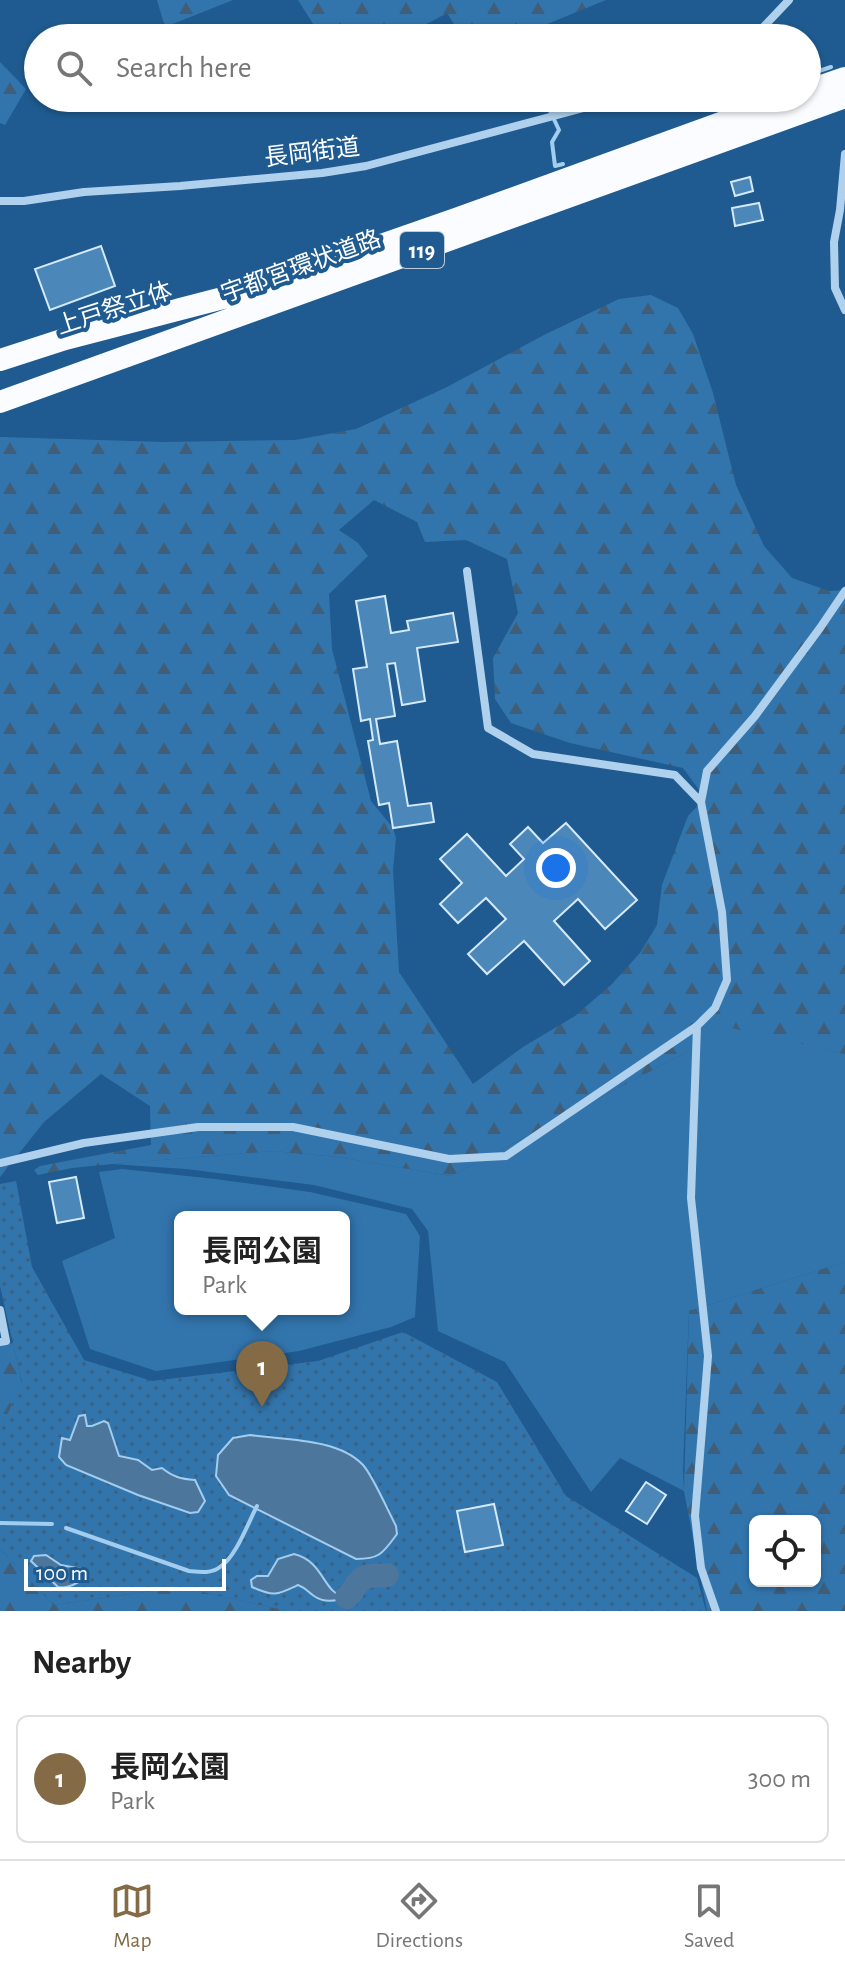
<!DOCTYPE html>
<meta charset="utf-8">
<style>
body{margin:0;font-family:"Alegreya Sans","Noto Sans JP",sans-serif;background:#f6f6f6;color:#222}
.controls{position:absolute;right:24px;bottom:24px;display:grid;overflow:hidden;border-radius:12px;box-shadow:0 2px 6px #0004}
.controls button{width:72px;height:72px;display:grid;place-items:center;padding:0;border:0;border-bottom:2px solid #e0e0e0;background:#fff;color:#222;font:40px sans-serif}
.scale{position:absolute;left:24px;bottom:20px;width:202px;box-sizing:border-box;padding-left:8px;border:4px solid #fff;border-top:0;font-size:22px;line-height:28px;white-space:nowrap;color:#fff;-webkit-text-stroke:6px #1f5b90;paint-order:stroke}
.you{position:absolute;left:556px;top:868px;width:28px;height:28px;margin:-20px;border:6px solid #fff;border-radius:50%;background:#1a73e8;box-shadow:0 0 0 12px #1a73e833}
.badge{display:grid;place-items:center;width:52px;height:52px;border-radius:50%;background:#846b45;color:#fff;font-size:26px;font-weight:700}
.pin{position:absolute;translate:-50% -66px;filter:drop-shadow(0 2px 4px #0008)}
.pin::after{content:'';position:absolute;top:42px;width:28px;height:24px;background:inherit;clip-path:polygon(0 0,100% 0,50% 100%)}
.popup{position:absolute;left:174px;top:1211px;width:176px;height:104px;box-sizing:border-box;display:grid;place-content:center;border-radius:12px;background:#fff;filter:drop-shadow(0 2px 6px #0005);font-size:26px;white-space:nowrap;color:#767676}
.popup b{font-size:30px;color:#222}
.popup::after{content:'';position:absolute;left:50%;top:100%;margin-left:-16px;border:16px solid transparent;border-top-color:#fff}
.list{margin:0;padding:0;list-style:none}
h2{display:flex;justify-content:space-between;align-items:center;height:104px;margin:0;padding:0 32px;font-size:34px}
h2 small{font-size:26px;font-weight:400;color:#767676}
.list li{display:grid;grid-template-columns:52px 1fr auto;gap:24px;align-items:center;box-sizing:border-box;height:128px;margin:0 16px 16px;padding:0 16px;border:2px solid #e0e0e0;border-radius:12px}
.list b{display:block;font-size:30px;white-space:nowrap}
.list p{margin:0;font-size:26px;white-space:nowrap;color:#767676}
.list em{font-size:26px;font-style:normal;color:#767676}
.icon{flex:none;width:44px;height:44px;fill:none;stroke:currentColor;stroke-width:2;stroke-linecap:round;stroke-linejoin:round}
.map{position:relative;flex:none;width:845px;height:1611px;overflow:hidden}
.search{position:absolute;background:#fff;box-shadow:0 2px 6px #0004;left:24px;right:24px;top:24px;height:88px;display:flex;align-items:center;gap:20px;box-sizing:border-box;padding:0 28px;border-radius:44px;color:#767676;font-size:30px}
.sheet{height:248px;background:#fff}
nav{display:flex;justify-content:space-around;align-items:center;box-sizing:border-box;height:112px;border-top:2px solid #e0e0e0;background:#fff;font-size:22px;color:#767676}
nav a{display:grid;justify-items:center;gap:4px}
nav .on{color:#846b45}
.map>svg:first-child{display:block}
.grass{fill:#3275ad;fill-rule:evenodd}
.forest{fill:url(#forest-firs);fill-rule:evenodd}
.park{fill:url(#park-dots)}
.water{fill:#4c769c;stroke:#a2cdef;stroke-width:2}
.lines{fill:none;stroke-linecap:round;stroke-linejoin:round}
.stream{stroke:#a2cdef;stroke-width:4}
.river{stroke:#4c769c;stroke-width:24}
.building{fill:#4b87b8;stroke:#d4e9f9;stroke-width:2}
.minor{stroke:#afd1ed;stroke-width:8}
.trunk{stroke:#fafcff;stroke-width:22}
.labels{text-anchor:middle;stroke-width:8;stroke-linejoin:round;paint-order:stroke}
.shield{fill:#1f5b90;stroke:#bccede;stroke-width:2}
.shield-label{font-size:22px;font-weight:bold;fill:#fff}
.street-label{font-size:24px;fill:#fff;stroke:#1f5b90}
</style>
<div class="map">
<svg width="845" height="1611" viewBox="0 0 845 1611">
<defs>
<pattern id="forest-firs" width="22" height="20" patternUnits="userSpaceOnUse" patternTransform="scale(2)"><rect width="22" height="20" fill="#3275ad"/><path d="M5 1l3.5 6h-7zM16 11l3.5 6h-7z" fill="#405e78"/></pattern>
<pattern id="park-dots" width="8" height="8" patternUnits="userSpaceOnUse" patternTransform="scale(2)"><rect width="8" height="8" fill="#3275ad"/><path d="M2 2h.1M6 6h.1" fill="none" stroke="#405e78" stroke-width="1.8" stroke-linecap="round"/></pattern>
</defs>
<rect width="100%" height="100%" fill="#1f5b90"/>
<!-- grass -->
<path class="grass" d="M 727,1026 L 845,1054 L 845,1262 L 689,1311 L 683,1471 L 684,1491 L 620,1458 L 591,1492 L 505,1362 L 438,1331 L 428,1231 L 412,1209 L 314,1185 L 186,1169 L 112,1164 L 273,1151 L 338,1157 L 451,1176 L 679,1056 Z
M 122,1169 L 215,1179 L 310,1192 L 406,1214 L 420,1236 L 415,1317 L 391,1327 L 299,1351 L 156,1371 L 90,1349 L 62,1261 L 115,1238 L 99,1172 ZM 180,1217 L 344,1217 L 344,1309 L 180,1309 Z"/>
<!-- forest -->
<path class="forest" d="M 157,0 L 233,0 L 165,27 Z
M 298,0 L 606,0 L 513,38 L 463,38 L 447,13 L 401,38 L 322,38 Z
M 0,62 L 26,89 L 5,125 L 0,123 Z
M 651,295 L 678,308 L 693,334 L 713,393 L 736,485 L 764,546 L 792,578 L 829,591 L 845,590 L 845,1054 L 727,1027 L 679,1056 L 451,1176 L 338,1157 L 273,1151 L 112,1164 L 72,1168 L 38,1175 L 34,1170 L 40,1166 L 151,1145 L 150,1106 L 101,1074 L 44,1122 L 0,1177 L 0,437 L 163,442 L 295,440 L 356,429 L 447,387 L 544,335 L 619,299 ZM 374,500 L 417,522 L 425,542 L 466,540 L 507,559 L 518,613 L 493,658 L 495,699 L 511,723 L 570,743 L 683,768 L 705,798 L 688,816 L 662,885 L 657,925 L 640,953 L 612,984 L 575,1016 L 523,1047 L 473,1084 L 399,972 L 393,870 L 396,838 L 393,828 L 371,801 L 332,649 L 329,594 L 368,556 L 358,543 L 339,530 Z
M 845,1262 L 845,1611 L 707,1611 L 684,1491 L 689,1311 ZM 755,1521 L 815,1521 L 815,1581 L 755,1581 Z
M 13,1343 L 22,1384 L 0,1430 L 0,1346 Z
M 0,1549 L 54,1605 L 180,1587 L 288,1611 L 0,1611 Z"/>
<!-- park -->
<path class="park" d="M 16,1181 L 32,1267 L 84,1360 L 152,1381 L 318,1361 L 403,1332 L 497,1382 L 566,1496 L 697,1578 L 706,1611 L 288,1611 L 180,1587 L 54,1605 L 0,1549 L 0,1430 L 22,1383 L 0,1286 L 0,1184 Z"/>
<!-- water -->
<path class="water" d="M 85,1415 L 87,1426 L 92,1426 L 104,1421 L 108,1423 L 119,1456 L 138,1460 L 152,1470 L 162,1468 C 173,1477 181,1479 195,1480 L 205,1501 L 198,1512 L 190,1513 L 138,1495 L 66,1465 L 59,1457 L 62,1438 L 70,1440 L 79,1416 Z
M 250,1435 C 284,1440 338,1438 363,1465 C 373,1476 388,1511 396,1526 L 397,1534 C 383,1553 380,1559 356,1559 L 229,1495 L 216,1476 L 218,1455 L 233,1438 Z
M 294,1554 C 326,1562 322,1595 347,1597 C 337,1601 324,1603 314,1596 C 308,1592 306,1588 298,1585 C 277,1595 274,1597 252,1587 L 251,1580 L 257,1576 L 268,1576 L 278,1559 Z
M 46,1555 L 61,1565 L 82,1569 L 86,1578 C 77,1583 68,1589 58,1587 L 31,1561 L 34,1556 Z"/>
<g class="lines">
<!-- stream -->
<path class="stream" d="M 807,75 L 831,67
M 544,98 L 559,130 L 552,142 L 555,166 L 563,164
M 0,1523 L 52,1524
M 66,1528 L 189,1571 C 199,1572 211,1574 220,1567 C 236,1557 248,1523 257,1506"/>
<!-- river -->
<path class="river" d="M 347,1597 C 354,1592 357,1579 366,1577 C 371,1575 381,1576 387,1575"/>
</g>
<!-- building -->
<path class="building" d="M 750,177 L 753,191 L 735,196 L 731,182 Z
M 759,203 L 763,220 L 735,226 L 732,208 Z
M 101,246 L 115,286 L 50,310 L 35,269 Z
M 385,596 L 391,633 L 409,630 L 407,621 L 453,613 L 458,642 L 417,648 L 425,701 L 402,705 L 395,663 L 387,664 L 395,716 L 376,719 L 380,744 L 397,741 L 408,806 L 431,803 L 434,822 L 393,828 L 389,803 L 379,805 L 368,741 L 373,740 L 370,719 L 361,721 L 353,669 L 367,667 L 356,601 Z
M 566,823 L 637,900 L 605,929 L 578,899 L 554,921 L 590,961 L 564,985 L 524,941 L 487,974 L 468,954 L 506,919 L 486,898 L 458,923 L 440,904 L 462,883 L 440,859 L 467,834 L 506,876 L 524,859 L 510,844 L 528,827 L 543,843 Z
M 76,1177 L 84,1218 L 57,1223 L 49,1182 Z
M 646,1482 L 666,1495 L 647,1524 L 626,1511 Z
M 494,1504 L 503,1545 L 465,1552 L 457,1511 Z"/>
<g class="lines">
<!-- minor -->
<path class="minor" d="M 753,38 L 789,0
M 845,154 L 840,210 L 834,242 L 835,288 L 845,310
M 0,201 L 24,201 L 84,192 L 180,186 L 322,173 L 366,166 L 621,98
M 467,571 L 488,728 L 533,754 L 675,775 L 701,802
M 697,1026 L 691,1198 L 708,1356 L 695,1516 L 701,1568 L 716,1611
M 0,1163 L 84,1143 L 198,1127 L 293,1127 L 449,1159 L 506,1156 L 697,1026 L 715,1008 L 727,980 L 722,912 L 701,802 L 707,771 L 755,716 L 820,628 L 845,591
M 0,1310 L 6,1341 L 0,1342"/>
<!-- trunk -->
<path class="trunk" d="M 807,91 L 845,78
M 0,360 L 65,339 L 246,292 L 456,219 L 789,98
M 0,402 L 845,97"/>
</g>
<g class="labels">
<!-- shield labels -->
<rect class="shield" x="400" y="232" width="44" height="36" rx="6"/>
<g class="shield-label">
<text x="422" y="258">119</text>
</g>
<!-- street labels -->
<g class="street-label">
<text transform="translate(312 152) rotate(-7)" y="8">長岡街道</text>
<text transform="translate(301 266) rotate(-20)" y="8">宇都宮環状道路</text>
<text transform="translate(114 308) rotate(-18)" y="8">上戸祭立体</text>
</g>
</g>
</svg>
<div class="controls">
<button><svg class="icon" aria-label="locate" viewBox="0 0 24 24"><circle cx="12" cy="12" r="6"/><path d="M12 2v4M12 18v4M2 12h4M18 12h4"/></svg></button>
</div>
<div class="scale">100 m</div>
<div class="you"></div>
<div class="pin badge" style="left:262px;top:1407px">1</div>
<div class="popup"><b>長岡公園</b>Park</div>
<div class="search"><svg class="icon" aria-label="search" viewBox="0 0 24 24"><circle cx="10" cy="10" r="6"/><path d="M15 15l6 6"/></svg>Search here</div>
</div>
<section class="sheet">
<h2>Nearby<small></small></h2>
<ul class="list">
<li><span class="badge">1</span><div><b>長岡公園</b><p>Park</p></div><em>300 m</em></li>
</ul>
</section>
<nav>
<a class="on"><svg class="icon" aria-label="map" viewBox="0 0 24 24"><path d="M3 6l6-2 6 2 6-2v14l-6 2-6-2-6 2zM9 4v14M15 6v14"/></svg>Map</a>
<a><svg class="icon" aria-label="directions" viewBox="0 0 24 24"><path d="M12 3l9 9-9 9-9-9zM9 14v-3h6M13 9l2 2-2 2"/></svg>Directions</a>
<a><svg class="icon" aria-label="saved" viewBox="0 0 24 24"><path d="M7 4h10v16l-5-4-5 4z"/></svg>Saved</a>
</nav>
